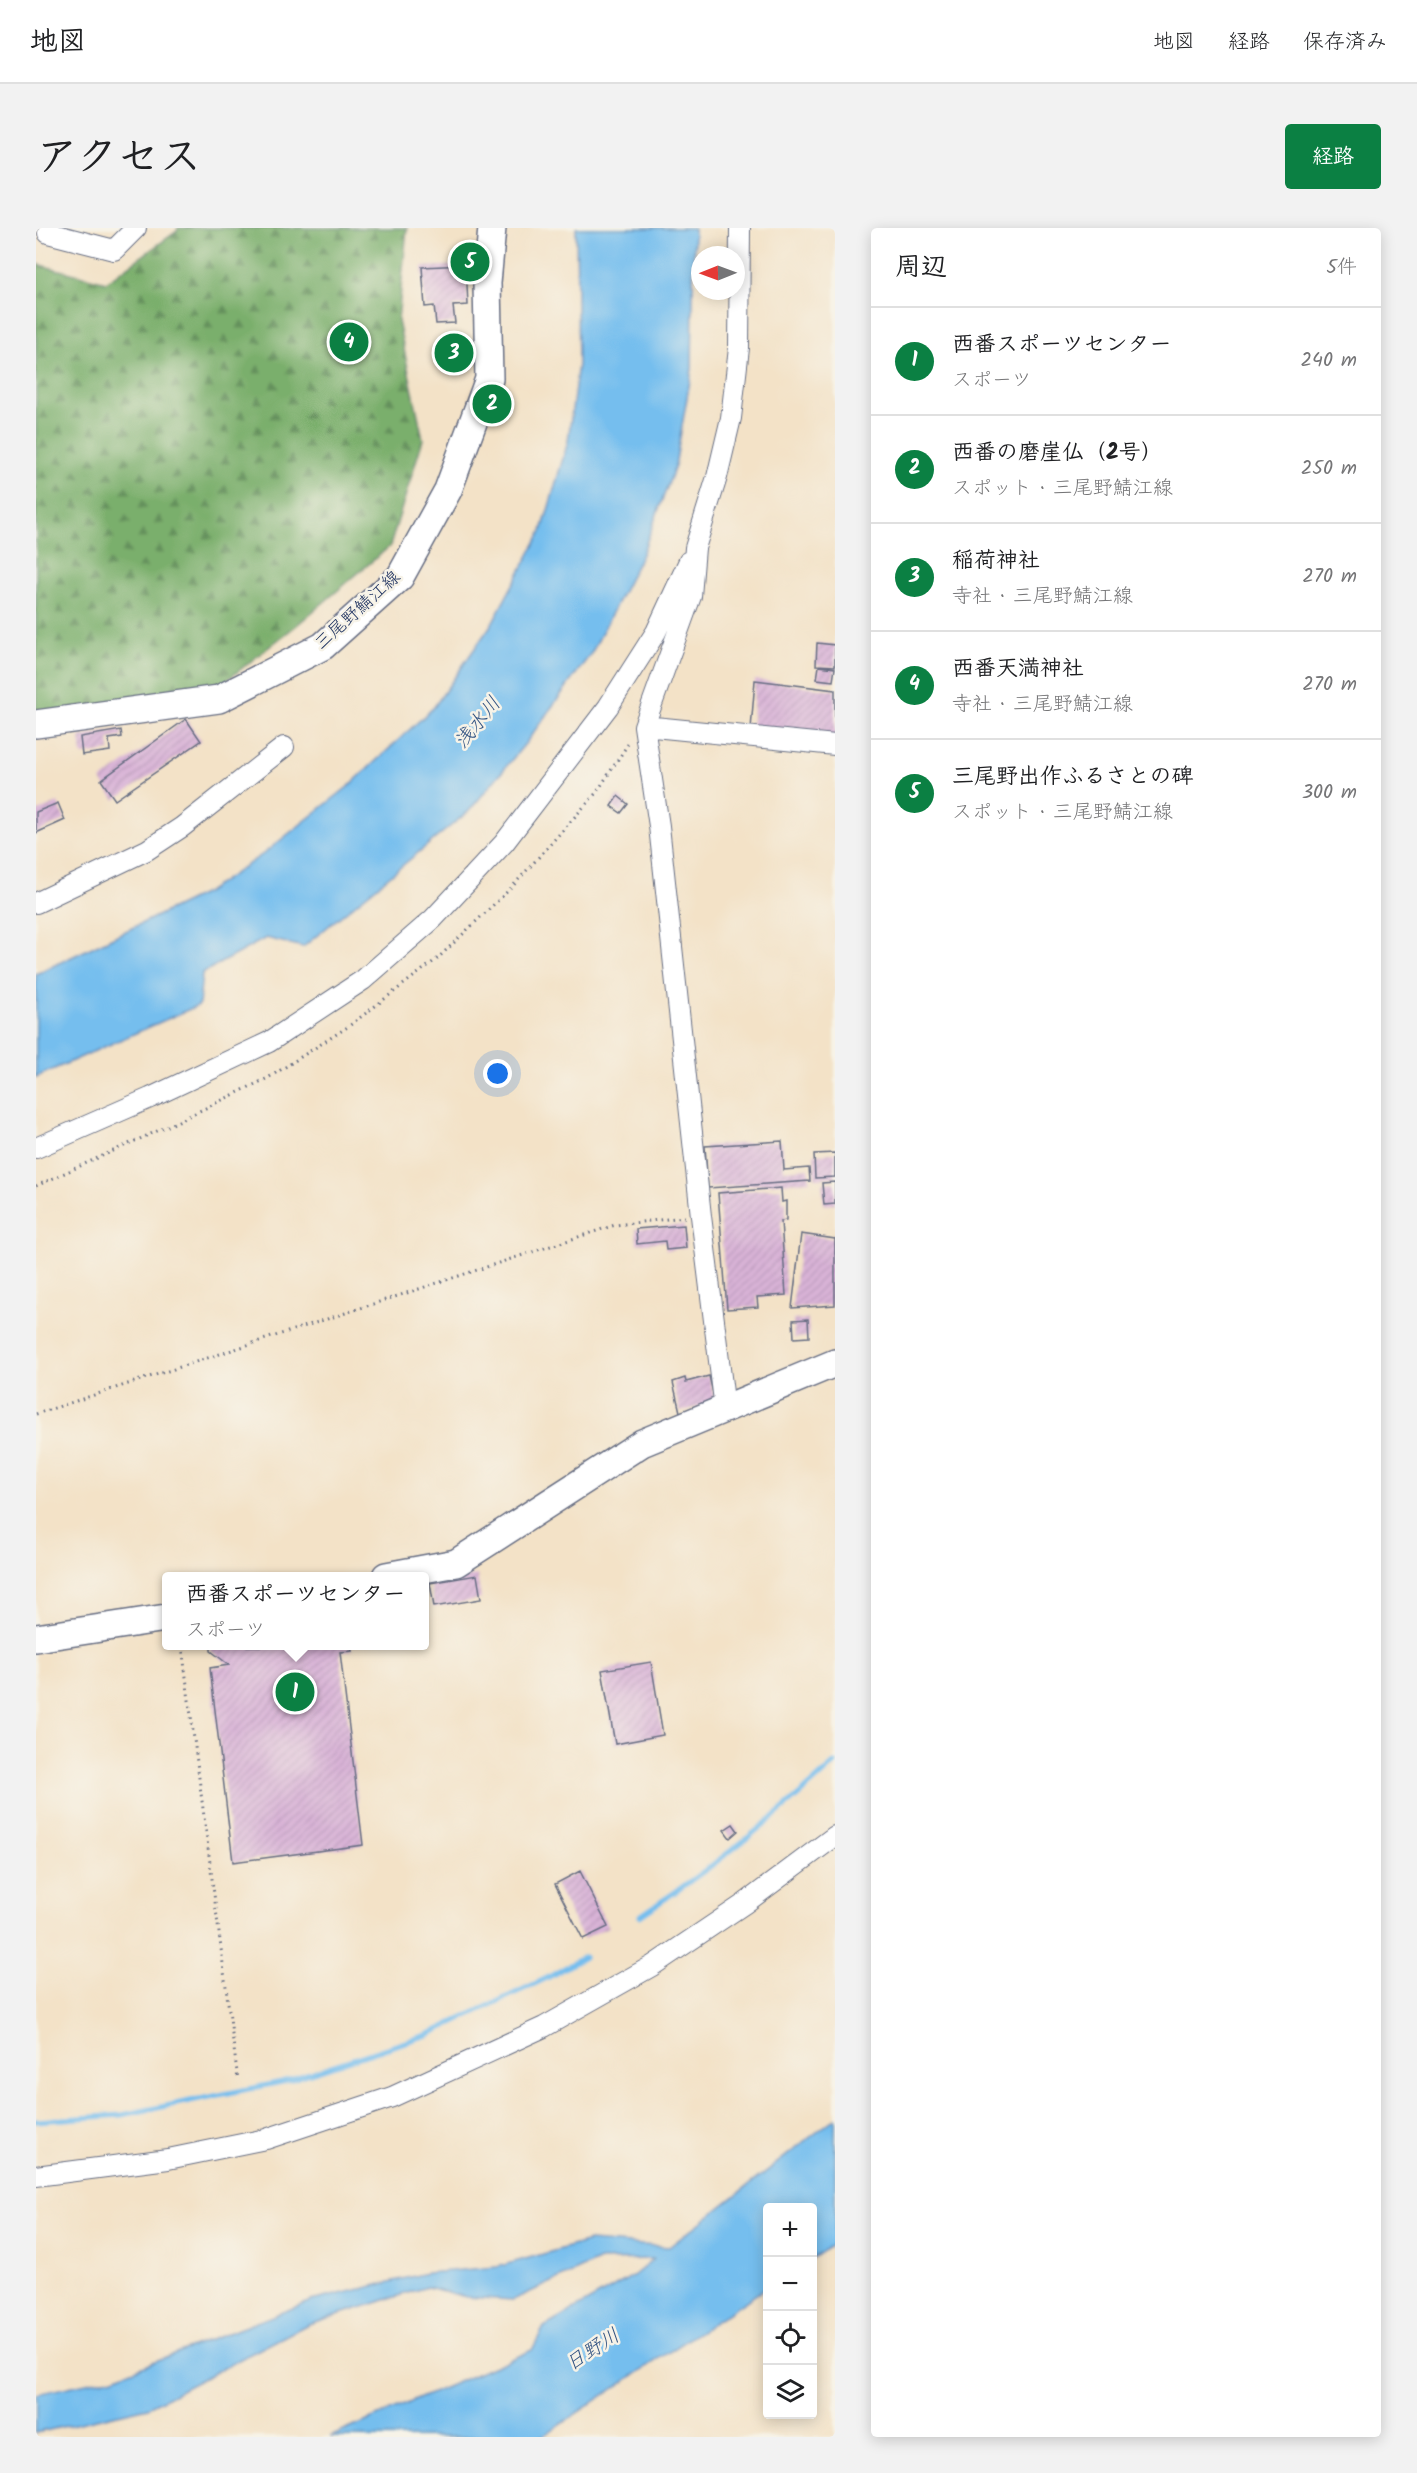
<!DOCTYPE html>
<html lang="ja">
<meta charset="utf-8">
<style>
body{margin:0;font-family:Kalam,"Klee One",sans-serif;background:#f2f2f2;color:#202124}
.controls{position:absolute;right:18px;bottom:18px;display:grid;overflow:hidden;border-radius:6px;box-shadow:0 3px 15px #0003}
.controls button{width:54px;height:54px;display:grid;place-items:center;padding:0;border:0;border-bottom:2px solid #e0e0e0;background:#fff;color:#202124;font:30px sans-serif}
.compass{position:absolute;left:655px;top:18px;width:54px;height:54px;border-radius:50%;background:#fff;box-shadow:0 3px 15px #0003;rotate:269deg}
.you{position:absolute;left:462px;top:846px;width:21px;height:21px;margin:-15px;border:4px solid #fff;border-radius:50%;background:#1a73e8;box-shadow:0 0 0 9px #1a73e833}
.badge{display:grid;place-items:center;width:39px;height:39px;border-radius:50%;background:#0b8043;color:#fff;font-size:20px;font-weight:700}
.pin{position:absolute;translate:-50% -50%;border:3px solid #fff;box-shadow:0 2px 6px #0006}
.popup{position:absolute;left:126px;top:1344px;width:267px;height:78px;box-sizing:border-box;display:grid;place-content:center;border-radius:6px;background:#fff;filter:drop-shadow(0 2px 4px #0005);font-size:20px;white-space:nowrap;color:#757577}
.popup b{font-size:22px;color:#202124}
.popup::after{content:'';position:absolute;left:50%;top:100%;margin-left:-12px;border:12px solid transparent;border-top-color:#fff}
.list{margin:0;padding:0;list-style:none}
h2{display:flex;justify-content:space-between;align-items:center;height:78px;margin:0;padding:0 24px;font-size:26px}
h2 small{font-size:20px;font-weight:400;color:#757577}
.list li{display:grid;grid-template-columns:39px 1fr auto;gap:18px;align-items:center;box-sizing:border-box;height:108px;padding:0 24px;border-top:2px solid #e0e0e0}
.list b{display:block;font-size:22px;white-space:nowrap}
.list p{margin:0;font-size:20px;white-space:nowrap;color:#757577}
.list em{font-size:20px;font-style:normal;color:#757577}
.icon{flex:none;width:33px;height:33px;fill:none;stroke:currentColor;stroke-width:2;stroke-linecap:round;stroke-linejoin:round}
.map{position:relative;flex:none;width:799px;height:2209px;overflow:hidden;border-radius:6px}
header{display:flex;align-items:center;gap:36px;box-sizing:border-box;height:84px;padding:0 30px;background:#fff;border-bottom:2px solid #e0e0e0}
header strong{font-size:28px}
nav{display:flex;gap:33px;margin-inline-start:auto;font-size:21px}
.intro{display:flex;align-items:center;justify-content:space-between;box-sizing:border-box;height:144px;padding:0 36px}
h1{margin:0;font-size:42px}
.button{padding:15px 27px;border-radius:6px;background:#0b8043;color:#fff;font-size:21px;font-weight:700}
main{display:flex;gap:36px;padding:0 36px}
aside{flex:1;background:#fff;border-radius:6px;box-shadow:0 3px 15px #0003}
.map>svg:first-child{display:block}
.forest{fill:url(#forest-firs);stroke:#4a6f65;stroke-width:1.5}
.water{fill:#75beee;stroke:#4876a6;stroke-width:1.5}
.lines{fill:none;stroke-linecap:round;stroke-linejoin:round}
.stream{stroke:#75beee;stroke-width:5}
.building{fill:url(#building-hatch)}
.street-casing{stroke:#676e83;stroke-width:22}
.secondary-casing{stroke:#676e83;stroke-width:30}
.path{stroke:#676e83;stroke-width:3;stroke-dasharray:1.5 4.5;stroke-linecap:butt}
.street{stroke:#fff;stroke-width:20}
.secondary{stroke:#fff;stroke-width:27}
.labels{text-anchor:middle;stroke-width:5;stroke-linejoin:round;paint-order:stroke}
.street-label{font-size:18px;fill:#1b2f5e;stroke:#f7f3e8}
.water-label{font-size:20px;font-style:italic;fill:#325382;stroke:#f7f3e8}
</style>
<header>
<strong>地図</strong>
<nav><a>地図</a><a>経路</a><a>保存済み</a></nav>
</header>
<div class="intro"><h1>アクセス</h1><a class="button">経路</a></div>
<main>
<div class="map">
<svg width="799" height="2209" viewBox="0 0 799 2209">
<defs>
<pattern id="forest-firs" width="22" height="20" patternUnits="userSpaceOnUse" patternTransform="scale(1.5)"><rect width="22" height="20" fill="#7aaf6c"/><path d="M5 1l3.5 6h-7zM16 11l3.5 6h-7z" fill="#638f5c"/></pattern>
<pattern id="building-hatch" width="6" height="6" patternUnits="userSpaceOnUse" patternTransform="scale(1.5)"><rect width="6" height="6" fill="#d9b3d7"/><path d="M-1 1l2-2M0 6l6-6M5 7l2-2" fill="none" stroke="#ba9abb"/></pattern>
</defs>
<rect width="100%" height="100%" fill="#f7f3e8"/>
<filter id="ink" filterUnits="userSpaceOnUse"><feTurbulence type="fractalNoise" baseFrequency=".0167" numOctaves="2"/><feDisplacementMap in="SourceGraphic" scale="12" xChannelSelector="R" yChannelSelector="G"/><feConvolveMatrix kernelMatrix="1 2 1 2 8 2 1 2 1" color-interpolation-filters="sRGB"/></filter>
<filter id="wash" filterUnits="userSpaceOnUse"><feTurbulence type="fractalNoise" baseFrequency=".008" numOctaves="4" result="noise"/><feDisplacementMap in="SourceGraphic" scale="24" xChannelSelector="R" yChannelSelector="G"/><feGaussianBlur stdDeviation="1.35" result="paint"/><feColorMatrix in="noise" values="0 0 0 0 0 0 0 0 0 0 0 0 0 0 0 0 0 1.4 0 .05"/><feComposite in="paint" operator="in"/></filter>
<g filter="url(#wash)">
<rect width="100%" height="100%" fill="#f3e2c7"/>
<!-- forest -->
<path class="forest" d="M 142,0 L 371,0 L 362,93 L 387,211 L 354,318 L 261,397 L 163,474 L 0,486 L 0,36 L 70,54 L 141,3 Z"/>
<!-- water -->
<path class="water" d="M 540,0 L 658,0 L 656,141 L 639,238 L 606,326 L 556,424 L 489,516 L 433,583 L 267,719 L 230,710 L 166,745 L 163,777 L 0,849 L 0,746 L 171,664 L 227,626 L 313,558 L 398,479 L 455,397 L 506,303 L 532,213 L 542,136 Z
M 799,1890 L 799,2015 L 777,2030 L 776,1980 L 732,1980 L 731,2059 L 505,2209 L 294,2209 L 496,2122 L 508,2099 L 597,2048 L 618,2031 L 564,2032 L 477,2072 L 430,2069 L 391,2059 L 272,2096 L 112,2179 L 0,2205 L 0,2166 L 78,2149 L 275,2073 L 391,2045 L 461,2039 L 553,2013 L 633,2019 Z"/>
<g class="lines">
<!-- stream -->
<path class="stream" d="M 604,1688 C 673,1642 738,1591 799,1535
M 0,1893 L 86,1887 L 246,1854 L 391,1807 L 511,1750 L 548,1729"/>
</g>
<g id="blocks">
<!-- building -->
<path class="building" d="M 430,37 L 432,77 L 417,78 L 419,95 L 400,96 L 398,78 L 389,79 L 386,39 Z
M 312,99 L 326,117 L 311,129 L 297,111 Z
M 411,118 L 425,118 L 425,132 L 411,131 Z
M 781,415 L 799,417 L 799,438 L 780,437 Z
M 783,438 L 799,440 L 797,453 L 781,451 Z
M 719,452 L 799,462 L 799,511 L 715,501 Z
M 150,491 L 165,513 L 79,572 L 65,552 Z
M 85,502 L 86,509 L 73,511 L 74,523 L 46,527 L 44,509 Z
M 582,568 L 592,576 L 585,585 L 575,578 Z
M 22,575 L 29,592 L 0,605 L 0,584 Z
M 746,913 L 748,942 L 773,940 L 774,953 L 672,960 L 669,918 Z
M 799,925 L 799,949 L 779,950 L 778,926 Z
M 799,954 L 799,976 L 788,977 L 786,955 Z
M 745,960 L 746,974 L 750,973 L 750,992 L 745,993 L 750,1067 L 721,1069 L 722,1079 L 691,1081 L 682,965 Z
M 648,997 L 650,1020 L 630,1022 L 629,1013 L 601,1016 L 600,1001 Z
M 765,1006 L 799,1011 L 799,1077 L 756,1080 Z
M 772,1091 L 773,1109 L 758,1110 L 757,1092 Z
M 673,1148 L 679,1174 L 644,1184 L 637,1154 L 649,1150 L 650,1154 Z
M 441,1347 L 445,1371 L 398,1379 L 394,1355 Z
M 175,1418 L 315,1418 L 316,1423 L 304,1424 L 327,1617 L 197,1634 L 174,1440 L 193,1437 L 175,1423 Z
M 615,1434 L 627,1507 L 579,1516 L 566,1442 Z
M 697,1596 L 702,1603 L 694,1610 L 688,1602 Z
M 544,1643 L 572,1699 L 547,1711 L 519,1656 Z"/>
</g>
</g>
<g filter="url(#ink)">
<use href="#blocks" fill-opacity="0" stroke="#676e83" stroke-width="1.5"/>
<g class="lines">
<!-- street casing -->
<g class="street-casing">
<path id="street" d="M 13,0 L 12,5 L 78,22 L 100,0
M 608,498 L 799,517
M 0,675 L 111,622 L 146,599 L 248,519
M 0,920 L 114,870 L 233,814 L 327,752 L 397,691 L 468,615 L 572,479 L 620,404 L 653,333
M 689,1181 L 665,988 L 623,598 L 608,498 L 655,368 L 659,320 L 681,249 L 695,190 L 703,120 L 704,0
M 0,1948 L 132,1931 L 230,1911 L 356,1869 L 508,1799 L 616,1738 L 708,1676 L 799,1608"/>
</g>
<!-- secondary casing -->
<g class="secondary-casing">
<path id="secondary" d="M 0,496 L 183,471 L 287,418 L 364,349 L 412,262 L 453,151 L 451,55 L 456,0
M 350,1348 L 420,1335 L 606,1215 L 799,1135
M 0,1410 L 130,1390"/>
</g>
<!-- path -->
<path class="path" d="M 0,958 L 130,899 L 232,850 L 313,798 L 401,731 L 475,660 L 561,564 L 592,516
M 0,1186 L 579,997 L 649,989
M 146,1418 L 202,1852"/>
<!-- street -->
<use href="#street" class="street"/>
<!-- secondary -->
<use href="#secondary" class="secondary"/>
</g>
</g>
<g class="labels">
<!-- street labels -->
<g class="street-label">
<text transform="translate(321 382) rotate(-42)" y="6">三尾野鯖江線</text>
</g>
<!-- water labels -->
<g class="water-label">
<text transform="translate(441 494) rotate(-51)" y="7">浅水川</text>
<text transform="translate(556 2121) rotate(-33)" y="7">日野川</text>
</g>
</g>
</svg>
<div class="controls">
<button>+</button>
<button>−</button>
<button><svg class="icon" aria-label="locate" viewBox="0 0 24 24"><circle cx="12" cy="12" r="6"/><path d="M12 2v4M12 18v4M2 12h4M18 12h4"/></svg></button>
<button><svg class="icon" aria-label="layers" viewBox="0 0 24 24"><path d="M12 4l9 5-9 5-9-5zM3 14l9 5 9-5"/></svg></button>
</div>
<svg class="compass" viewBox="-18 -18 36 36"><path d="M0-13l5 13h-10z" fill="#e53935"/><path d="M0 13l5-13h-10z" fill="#757577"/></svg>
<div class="you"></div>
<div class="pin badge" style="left:259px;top:1464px">1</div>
<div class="popup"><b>西番スポーツセンター</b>スポーツ</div>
<div class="pin badge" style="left:456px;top:176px">2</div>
<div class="pin badge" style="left:418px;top:125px">3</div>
<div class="pin badge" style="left:313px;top:114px">4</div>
<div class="pin badge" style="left:434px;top:34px">5</div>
</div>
<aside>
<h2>周辺<small>5件</small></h2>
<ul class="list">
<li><span class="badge">1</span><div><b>西番スポーツセンター</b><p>スポーツ</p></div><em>240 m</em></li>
<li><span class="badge">2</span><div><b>西番の磨崖仏（2号）</b><p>スポット · 三尾野鯖江線</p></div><em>250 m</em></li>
<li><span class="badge">3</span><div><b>稲荷神社</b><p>寺社 · 三尾野鯖江線</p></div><em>270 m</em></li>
<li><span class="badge">4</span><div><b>西番天満神社</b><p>寺社 · 三尾野鯖江線</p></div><em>270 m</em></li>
<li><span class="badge">5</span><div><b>三尾野出作ふるさとの碑</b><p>スポット · 三尾野鯖江線</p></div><em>300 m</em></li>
</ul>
</aside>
</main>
